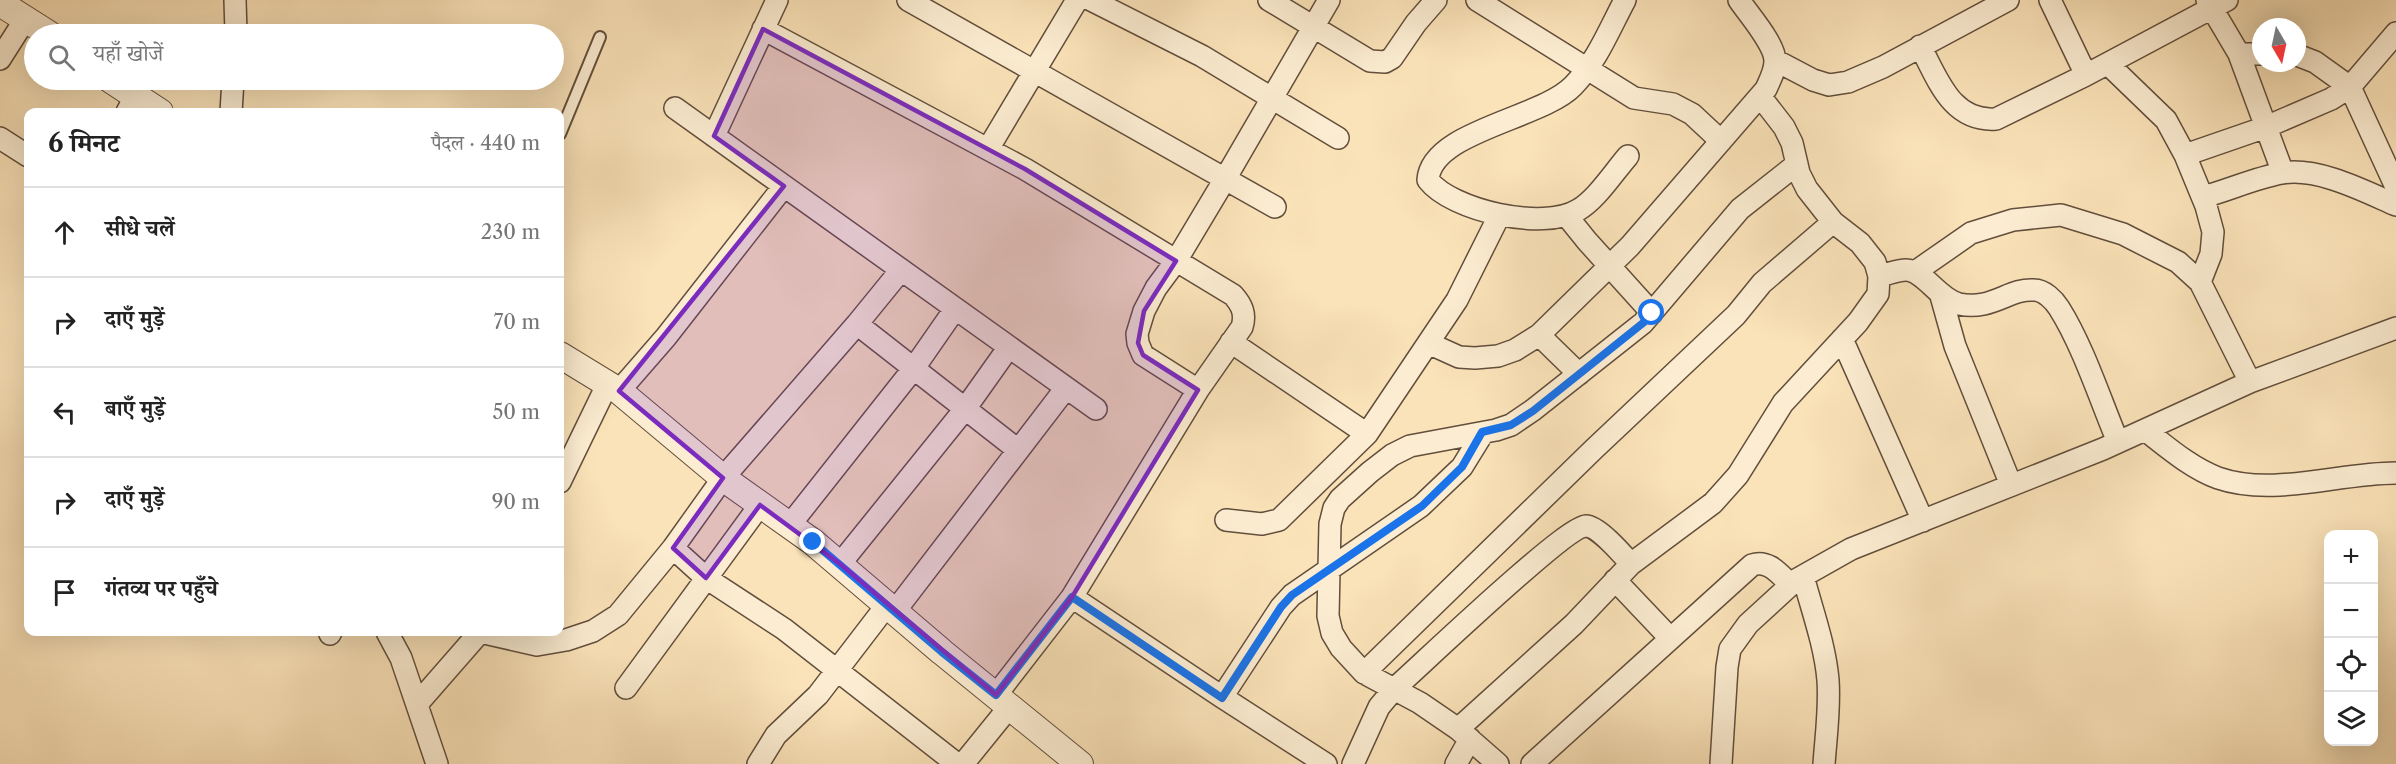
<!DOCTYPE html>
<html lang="hi">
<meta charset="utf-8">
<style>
body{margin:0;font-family:"Libre Caslon Text","Noto Serif Devanagari",serif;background:#f2f2f2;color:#222}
.controls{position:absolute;right:18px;bottom:18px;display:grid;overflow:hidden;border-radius:12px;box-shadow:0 6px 24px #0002}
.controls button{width:54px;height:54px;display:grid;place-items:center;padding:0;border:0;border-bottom:2px solid #e0e0e0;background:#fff;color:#222;font:30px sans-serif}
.compass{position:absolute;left:2252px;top:18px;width:54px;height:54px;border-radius:50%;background:#fff;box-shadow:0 6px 24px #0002;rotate:171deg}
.stop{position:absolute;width:18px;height:18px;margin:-14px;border:4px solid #1a73e8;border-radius:50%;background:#fff}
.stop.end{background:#1a73e8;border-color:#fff;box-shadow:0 2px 6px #0008}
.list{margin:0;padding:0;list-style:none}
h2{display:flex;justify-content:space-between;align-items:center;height:78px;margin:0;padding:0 24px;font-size:26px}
h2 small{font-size:20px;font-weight:400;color:#767676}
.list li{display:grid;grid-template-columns:39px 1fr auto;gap:18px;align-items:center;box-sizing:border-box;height:90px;padding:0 24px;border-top:2px solid #e0e0e0}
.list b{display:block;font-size:22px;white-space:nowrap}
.list em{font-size:20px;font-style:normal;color:#767676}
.icon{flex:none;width:33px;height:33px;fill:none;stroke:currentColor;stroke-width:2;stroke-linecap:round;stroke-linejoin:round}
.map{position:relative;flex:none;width:2396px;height:764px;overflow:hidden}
.search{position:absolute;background:#fff;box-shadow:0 6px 24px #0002;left:24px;top:24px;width:540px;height:66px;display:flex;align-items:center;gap:15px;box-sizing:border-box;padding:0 21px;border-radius:33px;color:#767676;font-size:22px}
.panel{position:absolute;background:#fff;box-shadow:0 6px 24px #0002;left:24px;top:108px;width:540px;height:528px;border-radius:12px}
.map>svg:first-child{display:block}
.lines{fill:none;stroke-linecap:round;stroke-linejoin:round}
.service-casing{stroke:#624e3c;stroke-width:14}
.minor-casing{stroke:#624e3c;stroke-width:24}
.tertiary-casing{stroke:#624e3c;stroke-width:28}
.service{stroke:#fcedd2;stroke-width:10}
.minor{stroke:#fcedd2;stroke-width:21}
.tertiary{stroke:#fcedd2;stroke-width:26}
.route{stroke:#1a73e8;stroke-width:8}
.marked{fill:#7b2cbf;fill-opacity:0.2;stroke:#7b2cbf;stroke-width:4.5;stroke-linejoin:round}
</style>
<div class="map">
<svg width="2396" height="764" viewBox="0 0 2396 764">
<rect width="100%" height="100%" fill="#fbe3b9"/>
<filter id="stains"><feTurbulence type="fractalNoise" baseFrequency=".00333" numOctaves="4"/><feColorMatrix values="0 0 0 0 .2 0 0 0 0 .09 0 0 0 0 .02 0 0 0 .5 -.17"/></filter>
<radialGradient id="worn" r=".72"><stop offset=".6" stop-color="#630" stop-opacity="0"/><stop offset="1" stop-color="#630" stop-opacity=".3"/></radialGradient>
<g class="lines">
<!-- service casing -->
<g class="service-casing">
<path id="service" d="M 560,134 L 600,37"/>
</g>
<!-- minor casing -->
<g class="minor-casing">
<path id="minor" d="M 235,0 L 236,34
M 908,0 L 1275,207
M 1091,0 L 1202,56 L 1338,138
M 1269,0 L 1370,61 L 1385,62 L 1392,58 L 1416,23 L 1436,0
M 1477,0 L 1634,98 L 1673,104 L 1692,114 L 1721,141
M 1625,0 C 1610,28 1596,63 1573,86 C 1541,119 1431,131 1428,180 C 1452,211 1544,231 1578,210 C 1596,200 1614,172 1628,156
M 2050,0 L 2086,75
M 2207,0 L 2239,54 L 2283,173
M 763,29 L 1025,169 L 1233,295 C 1242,305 1246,314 1242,327 L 1198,390 L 1072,597 L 996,695
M 1920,46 C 1938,79 1951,122 1996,119 L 2086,75 L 2227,0
M 2239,54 L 2261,54
M 2297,55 L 2315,62 L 2350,87 L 2396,187
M 0,59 L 26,18
M 1775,60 L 1813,80 L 1829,85 L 1848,82 L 1883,67 L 2008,0
M 2108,64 L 2166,120 L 2185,155 L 2206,206 L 2213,232 L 2211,254 L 2200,282
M 675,108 L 1096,409
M 127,112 L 135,97
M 231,112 L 233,80
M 714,136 L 777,0
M 0,138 L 28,156
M 988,149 L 1077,0
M 2185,155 L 2266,127 L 2331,99 L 2350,87 L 2396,33
M 2203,197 C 2229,190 2255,178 2282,173 C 2318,167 2364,191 2396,205
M 1566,215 L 1587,241 L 1652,313
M 1915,272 L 1971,233 L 2013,220 L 2061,215 L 2123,234 L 2178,262 L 2200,282 L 2250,382
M 1879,276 C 1888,274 1898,270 1906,270 C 1924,270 1938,299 1959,304 C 1992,311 2009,288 2034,290 C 2044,290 2054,300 2059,308 C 2083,346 2100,399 2118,442
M 1941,296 L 1955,346 L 2011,485
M 857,324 L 1018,450
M 1539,335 L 1579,374
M 1842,339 L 1923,521
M 1231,342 L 1367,434
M 1428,343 L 1459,357 L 1475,358 L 1498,356 L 1515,350 L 1539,335 L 1630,246 L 1766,89 C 1770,80 1775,71 1775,61 C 1775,44 1749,15 1739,0
M 1198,390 L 1143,355 L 1138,343 L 1137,334 L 1144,311 L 1156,288 L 1176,261 L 1225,179 L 1329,0
M 619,391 L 666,337 L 784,186
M 2145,430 C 2167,447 2191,468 2218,478 C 2273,497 2338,473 2396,473
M 560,482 L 607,385
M 1226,520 L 1262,524 L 1279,520 L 1367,434 L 1457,300 L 1499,216
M 789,526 L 914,368 L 955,309
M 673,548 L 706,578 L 784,629 L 957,764
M 840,564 L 965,409 L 1009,347
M 1803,576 C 1812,610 1825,645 1828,680 C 1830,708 1826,736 1824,764
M 1615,580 L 1670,638
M 1072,597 L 1222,697 L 1326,764
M 895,611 L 1066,388
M 387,632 L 401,658 L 437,764
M 480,632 L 537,645 L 566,640 L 593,631 L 618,615 L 673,548 L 723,478 L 857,324 L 901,270
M 330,634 L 331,632
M 1364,673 L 1594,449 L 1736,315 L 1762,283 L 1833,222
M 626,688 L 760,505
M 1222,697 L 1281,607 L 1292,595 L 1421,506 L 1462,467 L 1483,433
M 418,703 L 480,632
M 1458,729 L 1574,624 L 1631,564 L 1713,503 L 1738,475 L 1783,403 L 1858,322 L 1878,294 L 1879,276 L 1875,262 L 1860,243 L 1833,222 L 1807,189 L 1799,173 L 1792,143 L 1784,127 L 1760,96
M 758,764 L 776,735 L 818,695 L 887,605
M 963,764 L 1010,706
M 1353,764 L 1379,707 L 1394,689 C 1420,666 1565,527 1586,526 C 1598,526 1623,555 1631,564
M 1456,764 L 1470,739
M 1498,764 L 1458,729 L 1420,703 L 1364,673 L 1341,648 L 1332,633 L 1328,616 L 1330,524 L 1334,508 L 1340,499 L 1370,472 L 1392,455 L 1410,446 L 1496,430 L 1511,425 L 1533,410 L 1643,323 L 1740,209 L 1797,164
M 1532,764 L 1752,565 C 1769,559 1780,575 1791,585
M 1721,764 L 1727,667 L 1730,649 L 1748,624 L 1796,580 L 1851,549 L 2103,449 L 2250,382 L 2396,328"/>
</g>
<!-- tertiary casing -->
<g class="tertiary-casing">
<path id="tertiary" d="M 0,3 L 49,34
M 111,80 L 160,112
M 560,355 L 619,391 L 723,478 L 813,542 L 942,652 L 1080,764"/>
</g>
<!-- service -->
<use href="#service" class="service"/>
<!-- minor -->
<use href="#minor" class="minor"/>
<!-- tertiary -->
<use href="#tertiary" class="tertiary"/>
</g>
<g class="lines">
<!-- route -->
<path class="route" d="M 813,542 L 942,652 L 996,695 L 1072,597 L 1222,698 L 1281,607 L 1292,595 L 1422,506 L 1462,467 L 1482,432 L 1511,425 L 1533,411 L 1643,323 L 1652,313"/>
</g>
<!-- marked area -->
<path class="marked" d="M 763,29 L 1025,169 L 1176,261 L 1144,311 L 1138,343 L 1143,355 L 1198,390 L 1072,597 L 996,695 L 840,564 L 760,505 L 706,578 L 673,548 L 723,478 L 619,391 L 784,186 L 714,136 Z"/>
<rect width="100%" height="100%" filter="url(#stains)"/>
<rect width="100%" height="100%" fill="url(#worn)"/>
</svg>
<div class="controls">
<button>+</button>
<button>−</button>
<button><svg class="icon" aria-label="locate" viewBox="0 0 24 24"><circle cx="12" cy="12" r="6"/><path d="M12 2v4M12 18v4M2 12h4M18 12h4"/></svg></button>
<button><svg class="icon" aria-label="layers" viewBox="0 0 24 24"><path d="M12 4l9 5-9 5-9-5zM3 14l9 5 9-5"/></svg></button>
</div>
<svg class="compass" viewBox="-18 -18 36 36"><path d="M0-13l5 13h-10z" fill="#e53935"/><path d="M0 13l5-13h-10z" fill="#767676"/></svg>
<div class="stop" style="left:1652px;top:313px"></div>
<div class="stop end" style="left:813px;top:542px"></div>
<div class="search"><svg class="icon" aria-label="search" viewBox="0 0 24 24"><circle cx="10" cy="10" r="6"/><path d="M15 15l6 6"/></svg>यहाँ खोजें</div>
<section class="panel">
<h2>6 मिनट<small>पैदल · 440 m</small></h2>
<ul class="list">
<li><svg class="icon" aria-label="ahead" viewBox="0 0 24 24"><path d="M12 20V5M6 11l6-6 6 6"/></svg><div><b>सीधे चलें</b></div><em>230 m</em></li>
<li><svg class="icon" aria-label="right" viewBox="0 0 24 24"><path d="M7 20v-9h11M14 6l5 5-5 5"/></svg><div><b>दाएँ मुड़ें</b></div><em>70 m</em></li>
<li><svg class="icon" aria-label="left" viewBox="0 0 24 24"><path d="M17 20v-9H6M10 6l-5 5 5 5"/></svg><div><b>बाएँ मुड़ें</b></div><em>50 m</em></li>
<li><svg class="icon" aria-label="right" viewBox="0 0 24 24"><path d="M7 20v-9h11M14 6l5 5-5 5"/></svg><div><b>दाएँ मुड़ें</b></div><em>90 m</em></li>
<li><svg class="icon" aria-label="arrive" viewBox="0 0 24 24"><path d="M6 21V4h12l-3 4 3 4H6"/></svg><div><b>गंतव्य पर पहुँचे</b></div></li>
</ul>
</section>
</div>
